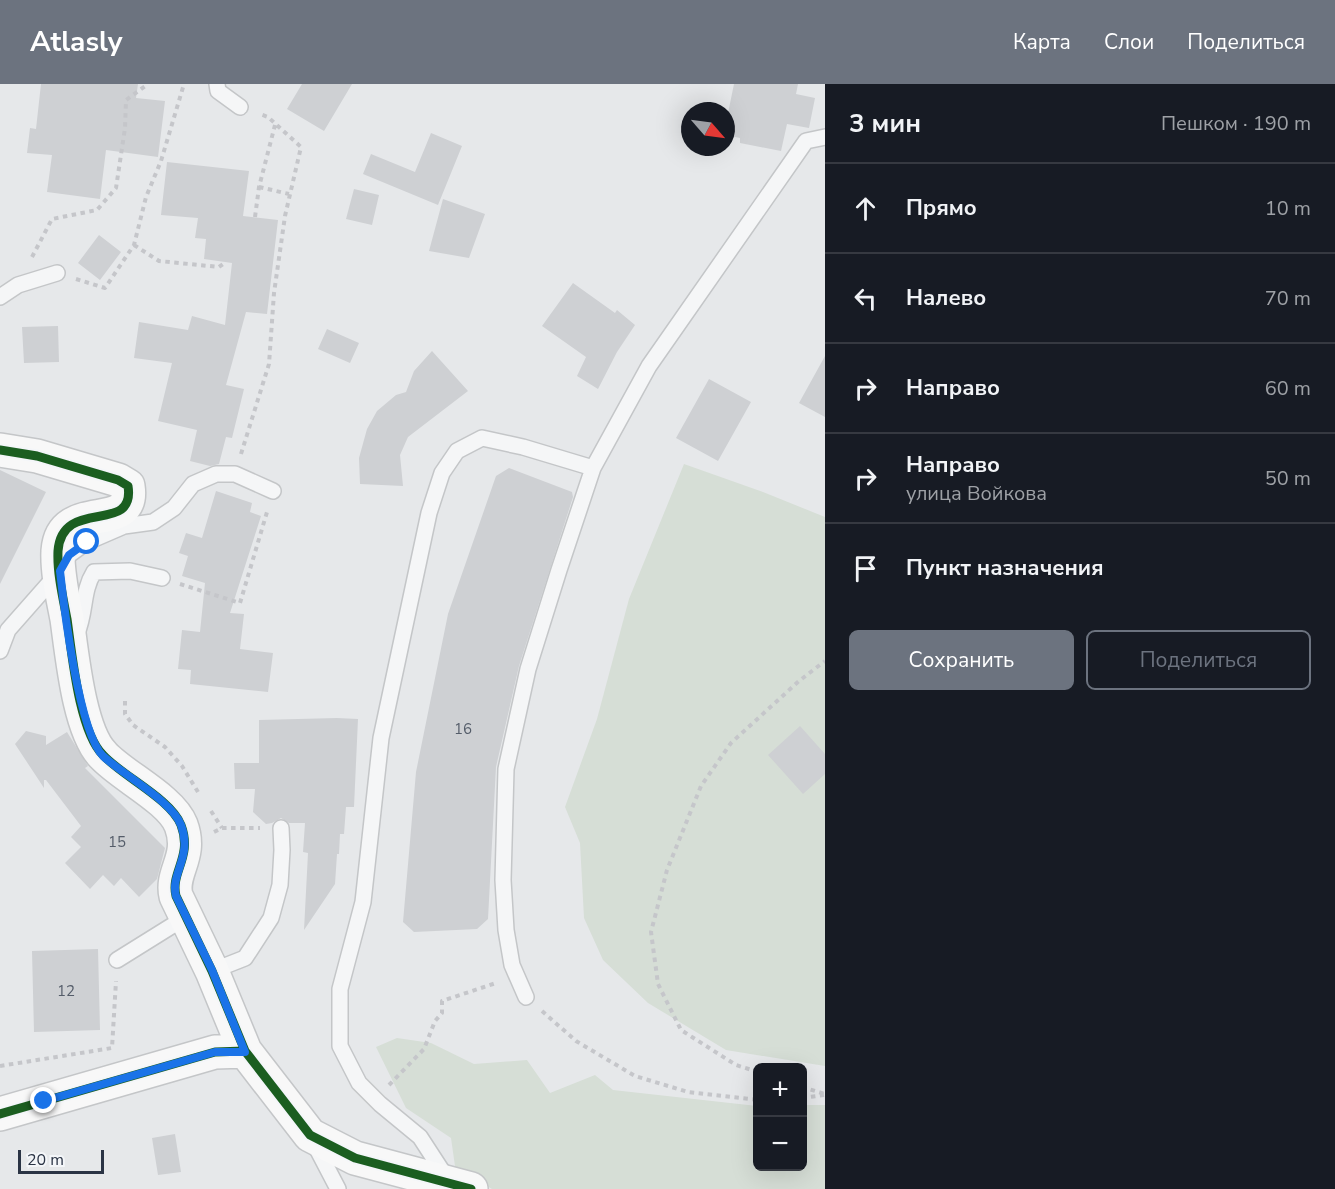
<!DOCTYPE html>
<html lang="ru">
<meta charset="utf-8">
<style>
body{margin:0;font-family:"Nunito Sans",sans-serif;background:#20242c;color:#f1f3f6}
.controls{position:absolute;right:18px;bottom:18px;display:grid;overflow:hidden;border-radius:9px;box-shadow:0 6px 24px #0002}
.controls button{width:54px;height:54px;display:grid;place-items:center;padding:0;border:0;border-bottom:2px solid #363941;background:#171b24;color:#f1f3f6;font:30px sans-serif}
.compass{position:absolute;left:681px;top:18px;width:54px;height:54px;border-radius:50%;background:#171b24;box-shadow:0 6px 24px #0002;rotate:118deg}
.scale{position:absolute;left:18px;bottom:15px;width:86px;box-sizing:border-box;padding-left:6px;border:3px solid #2b3445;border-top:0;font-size:16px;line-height:21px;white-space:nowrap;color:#2b3445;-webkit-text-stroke:4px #f4f6f9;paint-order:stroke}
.stop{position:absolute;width:18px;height:18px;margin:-14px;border:4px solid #1a73e8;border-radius:50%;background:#fff}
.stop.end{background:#1a73e8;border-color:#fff;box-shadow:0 2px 6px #0008}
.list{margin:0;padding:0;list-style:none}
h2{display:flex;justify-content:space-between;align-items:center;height:78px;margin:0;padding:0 24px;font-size:26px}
h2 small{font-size:20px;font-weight:400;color:#9ea1a6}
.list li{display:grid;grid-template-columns:39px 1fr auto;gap:18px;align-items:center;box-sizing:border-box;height:90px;padding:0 24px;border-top:2px solid #363941}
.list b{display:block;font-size:22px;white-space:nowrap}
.list p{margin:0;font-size:20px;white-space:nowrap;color:#9ea1a6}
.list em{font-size:20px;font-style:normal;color:#9ea1a6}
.actions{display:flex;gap:12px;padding:18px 24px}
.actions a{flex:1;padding:14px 0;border:2px solid #6c737f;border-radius:9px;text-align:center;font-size:21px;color:#6c737f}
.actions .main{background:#6c737f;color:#fff}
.icon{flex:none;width:33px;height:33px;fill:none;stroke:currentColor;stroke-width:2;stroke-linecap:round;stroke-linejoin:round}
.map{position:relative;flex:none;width:825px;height:1105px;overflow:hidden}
header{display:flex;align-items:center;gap:36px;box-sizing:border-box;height:84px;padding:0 30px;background:#6c737f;color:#fff}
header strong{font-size:28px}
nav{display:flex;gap:33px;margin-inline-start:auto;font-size:21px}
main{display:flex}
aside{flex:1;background:#171b24}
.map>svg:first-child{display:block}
.green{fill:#d6ded6}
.building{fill:#ced0d3}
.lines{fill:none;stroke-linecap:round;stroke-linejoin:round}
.lane-casing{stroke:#c4c6c8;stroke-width:18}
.secondary-casing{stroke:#c4c6c8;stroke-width:36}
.path{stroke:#c5c6ca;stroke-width:4;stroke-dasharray:4.5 4.5;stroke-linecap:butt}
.lane{stroke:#f5f6f7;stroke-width:15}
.secondary{stroke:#f8f8f8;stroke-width:33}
.cycleway-casing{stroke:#f4f6f9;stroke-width:13}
.cycleway{stroke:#1b5e20;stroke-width:9}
.route{stroke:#1a73e8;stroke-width:8}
.labels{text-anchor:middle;stroke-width:4.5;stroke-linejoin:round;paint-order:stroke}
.number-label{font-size:15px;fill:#545c69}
</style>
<header>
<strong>Atlasly</strong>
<nav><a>Карта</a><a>Слои</a><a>Поделиться</a></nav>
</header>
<main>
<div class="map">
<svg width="825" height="1105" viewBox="0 0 825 1105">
<rect width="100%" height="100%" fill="#e6e8ea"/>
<!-- green -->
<path class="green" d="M 684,380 L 763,408 L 825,433 L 825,982 L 726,966 L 648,919 L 603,876 L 584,834 L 580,759 L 565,723 L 597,635 L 629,515 Z
M 397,954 L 431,959 L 474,980 L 527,976 L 550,1009 L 595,991 L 613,1006 L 757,1022 L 758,1082 L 802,1082 L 803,1021 L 825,1021 L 825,1105 L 492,1105 L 455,1082 L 451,1054 L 406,1024 L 376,963 Z"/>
<!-- building -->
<path class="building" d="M 41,0 L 138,0 L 136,14 L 165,17 L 158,73 L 106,66 L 100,115 L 47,108 L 52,71 L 27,69 L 30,44 L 36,45 Z
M 302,0 L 352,0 L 324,47 L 287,25 Z
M 734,0 L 798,0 L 796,10 L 815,14 L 809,44 L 787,40 L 781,67 L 740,59 L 740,54 L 726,51 L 726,39 Z
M 431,49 L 462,62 L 438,121 L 363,90 L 371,70 L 415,88 Z
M 167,78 L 249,87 L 243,132 L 278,136 L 267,230 L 246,228 L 226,301 L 244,305 L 232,354 L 226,353 L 219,380 L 210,382 L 190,377 L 197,346 L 158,337 L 172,279 L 134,274 L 139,238 L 188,246 L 192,232 L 225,241 L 232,179 L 204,175 L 206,155 L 195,154 L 198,134 L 161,131 Z
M 354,105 L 379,111 L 372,141 L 346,135 Z
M 443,115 L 485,130 L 469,174 L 429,167 Z
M 99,151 L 121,168 L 100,196 L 78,179 Z
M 573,199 L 615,229 L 617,226 L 635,241 L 617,268 L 598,305 L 577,292 L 586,273 L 542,242 Z
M 58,242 L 59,278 L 24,279 L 22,243 Z
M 327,245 L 359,259 L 350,279 L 318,265 Z
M 432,267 L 468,307 L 408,353 L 400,371 L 403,402 L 360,400 L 359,374 L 367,345 L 377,327 L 396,311 L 406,308 L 414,287 Z
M 825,272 L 825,333 L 799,319 Z
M 709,295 L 751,318 L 718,377 L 676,354 Z
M 509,384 L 572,408 L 573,413 L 519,582 L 496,683 L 488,835 L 477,845 L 414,848 L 403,838 L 416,688 L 448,530 L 496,392 Z
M 0,386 L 46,408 L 0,500 Z
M 216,407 L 252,419 L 250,428 L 261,432 L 230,529 L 244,530 L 240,565 L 273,569 L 268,608 L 190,600 L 191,586 L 178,585 L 182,546 L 200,548 L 205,499 L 182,492 L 188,472 L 179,469 L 186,449 L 202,454 Z
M 337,634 L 358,635 L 354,723 L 346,723 L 344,750 L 340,750 L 339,770 L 337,770 L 335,800 L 304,846 L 308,769 L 303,768 L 305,739 L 289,739 L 281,734 L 272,739 L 266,740 L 253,728 L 255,705 L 235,705 L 234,679 L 259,679 L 259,636 Z
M 800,642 L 825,670 L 825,690 L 803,710 L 768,671 Z
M 26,647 L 46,652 L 46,661 L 67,648 L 88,682 L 85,684 L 165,764 L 157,795 L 139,813 L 121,794 L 114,802 L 103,791 L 90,805 L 65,779 L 81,763 L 71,753 L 81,742 L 46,696 L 44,696 L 44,704 L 15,660 Z
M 98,865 L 100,946 L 34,948 L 32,867 Z
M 175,1050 L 181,1088 L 158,1091 L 152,1054 Z"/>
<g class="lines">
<!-- lane casing -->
<g class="lane-casing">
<path id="lane" d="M 217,0 L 218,7 L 240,23
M 0,213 L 18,201 L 57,189
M 77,549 C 86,528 82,507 94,488 L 130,487 L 162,494
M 0,567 L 8,546 L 60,487 L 69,471 L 87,458 L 124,442 L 153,438 L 174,424 L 193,400 L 216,390 L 235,390 L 273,407
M 117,876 L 186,833
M 212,887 L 245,874 L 271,834 L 280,801 L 282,766 L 281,744
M 526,913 L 512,881 L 506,846 L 503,796 L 506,685 L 528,585 L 559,486 L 593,384 L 649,282 L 806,57 L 825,53
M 314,1059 L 338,1105
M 448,1096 L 420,1053 L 380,1020 L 359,999 L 340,962 L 340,905 L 363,818 L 381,654 L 429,429 L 442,389 L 457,367 L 482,354 L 523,363 L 593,384"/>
</g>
<!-- secondary casing -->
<g class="secondary-casing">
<path id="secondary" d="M 0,366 L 37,372 L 118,396 L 128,402 C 136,452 62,412 58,467 C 57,489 63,514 67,535 C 72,570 79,647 103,671 C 122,692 171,715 181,741 C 193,773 170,788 176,812 L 212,887 L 245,967 L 310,1051 L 355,1074 L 471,1105
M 0,1030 L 215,968 L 245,967"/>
</g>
<!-- path -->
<path class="path" d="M 259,103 L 289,110
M 255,133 L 259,103 L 275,41
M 134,161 L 159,177 L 219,183 L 226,178
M 32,173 L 52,135 L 97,126 L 116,104 L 125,44 L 126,16 L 148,0
M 76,195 L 105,204 L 134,161 L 146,113 L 161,77 L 184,0
M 241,370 L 269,280 L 274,209 L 285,132 L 301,63 L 268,33 L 260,30
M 180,500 L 240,519 L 267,428
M 125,617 L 125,630 L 133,641 L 165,663 L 182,682 L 198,708
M 211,727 L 222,744
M 214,748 L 222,744 L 260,744
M 542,927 L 576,957 L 635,992 L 688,1008 L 758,1016
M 0,982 L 112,964 L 116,897
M 758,988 L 736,981 L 681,946 L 658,900 L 651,848 L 667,786 L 701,702 L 731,659 L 799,597 L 825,577
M 389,1001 L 424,965 L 435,937 L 442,929 L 442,917 L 496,899
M 802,1003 L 825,1010
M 802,1014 L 824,1011"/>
<!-- lane -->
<use href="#lane" class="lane"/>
<!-- secondary -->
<use href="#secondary" class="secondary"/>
<!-- cycleway casing -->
<g class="cycleway-casing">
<path id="cycleway" d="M 0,366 L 37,372 L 118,396 L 128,402 C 136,452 62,412 58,467 C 57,489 63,514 67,535 C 72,570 79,647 103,671 C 122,692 171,715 181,741 C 193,773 170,788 176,812 L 212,887 L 245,967 L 310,1051 L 355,1074 L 471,1105
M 0,1030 L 215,968 L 245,967"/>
</g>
<!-- cycleway -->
<use href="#cycleway" class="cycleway"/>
</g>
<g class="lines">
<!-- route -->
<path class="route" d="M 44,1017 L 215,968 L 245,968 L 212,886 L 176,812 C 170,789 193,773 181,741 C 172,717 123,691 103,672 C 79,648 64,524 60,487 L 69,471 L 87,458"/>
</g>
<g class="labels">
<!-- number labels -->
<g class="number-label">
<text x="463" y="650">16</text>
<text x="117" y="763">15</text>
<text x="66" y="912">12</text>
</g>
</g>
</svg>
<div class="controls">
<button>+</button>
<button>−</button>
</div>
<svg class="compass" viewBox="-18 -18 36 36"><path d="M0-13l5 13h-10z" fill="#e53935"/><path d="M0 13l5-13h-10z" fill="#9ea1a6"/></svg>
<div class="scale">20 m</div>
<div class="stop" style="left:87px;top:458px"></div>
<div class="stop end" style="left:44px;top:1017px"></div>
</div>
<aside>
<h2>3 мин<small>Пешком · 190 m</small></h2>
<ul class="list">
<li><svg class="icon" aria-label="ahead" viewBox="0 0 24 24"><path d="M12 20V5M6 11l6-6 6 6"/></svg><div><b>Прямо</b></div><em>10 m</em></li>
<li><svg class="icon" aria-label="left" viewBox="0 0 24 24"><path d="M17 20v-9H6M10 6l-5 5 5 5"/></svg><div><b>Налево</b></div><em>70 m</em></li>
<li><svg class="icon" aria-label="right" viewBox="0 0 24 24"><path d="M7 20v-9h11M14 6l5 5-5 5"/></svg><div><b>Направо</b></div><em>60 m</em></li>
<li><svg class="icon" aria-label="right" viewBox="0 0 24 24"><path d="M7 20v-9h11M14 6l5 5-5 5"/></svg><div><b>Направо</b><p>улица Войкова</p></div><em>50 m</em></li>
<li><svg class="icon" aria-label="arrive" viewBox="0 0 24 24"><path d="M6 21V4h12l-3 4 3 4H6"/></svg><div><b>Пункт назначения</b></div></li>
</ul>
<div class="actions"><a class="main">Сохранить</a><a>Поделиться</a></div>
</aside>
</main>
